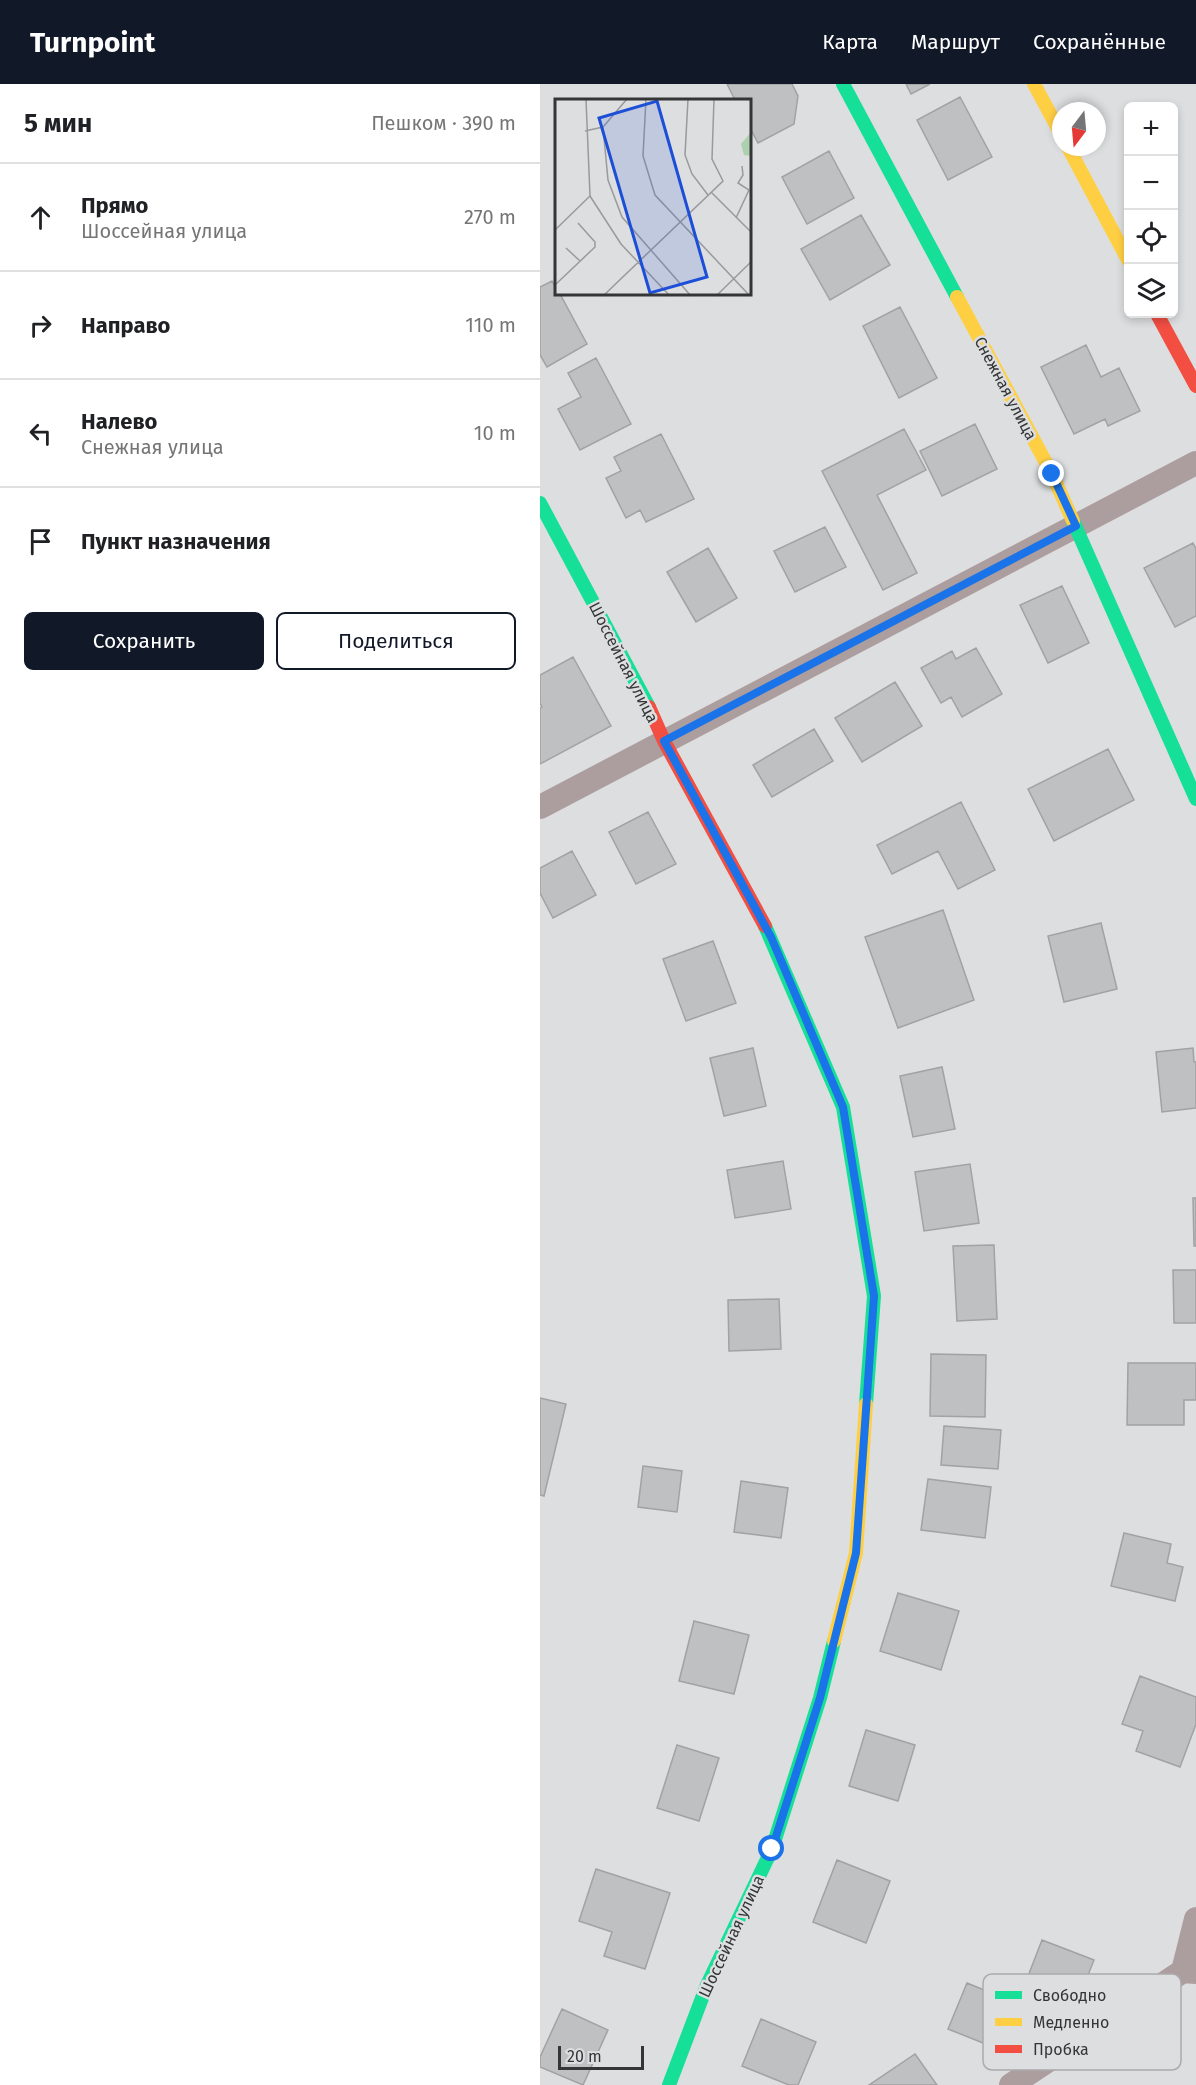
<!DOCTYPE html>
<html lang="ru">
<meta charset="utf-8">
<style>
body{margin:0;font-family:"Fira Sans",sans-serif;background:#f2f2f2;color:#202124}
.controls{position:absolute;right:18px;top:18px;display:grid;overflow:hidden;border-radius:9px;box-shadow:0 3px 9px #0003}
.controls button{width:54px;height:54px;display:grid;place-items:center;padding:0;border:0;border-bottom:2px solid #e0e0e0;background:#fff;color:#202124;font:30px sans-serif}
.compass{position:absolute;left:512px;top:18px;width:54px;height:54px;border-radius:50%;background:#fff;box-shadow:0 3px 9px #0003;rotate:196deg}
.scale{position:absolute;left:18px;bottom:15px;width:86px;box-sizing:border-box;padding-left:6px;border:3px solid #343536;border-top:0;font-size:16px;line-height:21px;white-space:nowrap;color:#343536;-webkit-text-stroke:4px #dcdee0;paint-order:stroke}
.stop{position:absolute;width:18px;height:18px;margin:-14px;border:4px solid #1a73e8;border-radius:50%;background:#fff}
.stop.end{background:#1a73e8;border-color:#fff;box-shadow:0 2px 6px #0008}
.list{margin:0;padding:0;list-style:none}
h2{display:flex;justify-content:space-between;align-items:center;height:78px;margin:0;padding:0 24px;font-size:26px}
h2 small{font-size:20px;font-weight:400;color:#757577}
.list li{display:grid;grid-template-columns:39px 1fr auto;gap:18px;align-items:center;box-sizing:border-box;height:108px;padding:0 24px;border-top:2px solid #e0e0e0}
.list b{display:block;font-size:22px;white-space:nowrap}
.list p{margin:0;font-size:20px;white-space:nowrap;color:#757577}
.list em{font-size:20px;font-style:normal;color:#757577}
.actions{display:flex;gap:12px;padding:18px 24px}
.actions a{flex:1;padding:14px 0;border:2px solid #111827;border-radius:9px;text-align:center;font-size:21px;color:#111827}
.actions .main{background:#111827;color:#fff}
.icon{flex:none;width:33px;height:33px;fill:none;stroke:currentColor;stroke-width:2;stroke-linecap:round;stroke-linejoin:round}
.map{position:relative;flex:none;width:656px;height:2001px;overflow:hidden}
header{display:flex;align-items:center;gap:36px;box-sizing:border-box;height:84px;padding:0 30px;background:#111827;color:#fff}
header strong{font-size:28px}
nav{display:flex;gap:33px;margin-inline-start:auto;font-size:21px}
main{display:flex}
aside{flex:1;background:#fff}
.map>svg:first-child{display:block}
.building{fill:#bfc0c1;stroke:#a1a2a3;stroke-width:1.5}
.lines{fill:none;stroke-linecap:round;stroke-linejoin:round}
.street{stroke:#ac9d9f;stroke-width:24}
.fast{stroke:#16e098;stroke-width:14}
.slow{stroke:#ffcf43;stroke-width:14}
.jam{stroke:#f24e42;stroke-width:14}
.route{stroke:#1a73e8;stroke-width:8}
.labels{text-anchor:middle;stroke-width:5;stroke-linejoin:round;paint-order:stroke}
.street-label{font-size:16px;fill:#343536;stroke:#dcdee0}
.inset-road{fill:none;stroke:#999a9b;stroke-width:1.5}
.view{fill:#1d4ed8;fill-opacity:0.15;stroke:#1d4ed8;stroke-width:3}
.inset-edge{fill:none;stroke:#343536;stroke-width:3}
.key{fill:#dcdee0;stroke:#aaabad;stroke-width:1.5}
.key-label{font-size:16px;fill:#343536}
</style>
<header>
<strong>Turnpoint</strong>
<nav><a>Карта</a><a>Маршрут</a><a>Сохранённые</a></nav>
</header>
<main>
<aside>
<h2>5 мин<small>Пешком · 390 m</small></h2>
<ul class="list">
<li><svg class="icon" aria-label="ahead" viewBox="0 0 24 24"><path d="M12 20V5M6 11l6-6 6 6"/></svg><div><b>Прямо</b><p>Шоссейная улица</p></div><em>270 m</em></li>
<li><svg class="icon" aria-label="right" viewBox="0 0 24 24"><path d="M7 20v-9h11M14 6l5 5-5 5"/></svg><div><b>Направо</b></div><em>110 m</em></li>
<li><svg class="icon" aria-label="left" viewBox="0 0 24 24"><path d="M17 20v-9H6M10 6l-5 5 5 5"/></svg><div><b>Налево</b><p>Снежная улица</p></div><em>10 m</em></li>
<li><svg class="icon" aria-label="arrive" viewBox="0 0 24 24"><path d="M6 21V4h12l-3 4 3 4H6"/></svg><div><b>Пункт назначения</b></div></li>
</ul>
<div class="actions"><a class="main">Сохранить</a><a>Поделиться</a></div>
</aside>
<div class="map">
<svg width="656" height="2001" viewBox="0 0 656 2001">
<rect width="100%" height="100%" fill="#dddedf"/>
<!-- building -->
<path class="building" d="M 187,0 L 252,0 L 258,12 L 254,40 L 218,59 L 210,44 L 210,16 L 195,16 Z
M 366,0 L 390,0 L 371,10 Z
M 420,13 L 452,73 L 408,96 L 377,36 Z
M 289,67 L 314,114 L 267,140 L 242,93 Z
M 321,131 L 350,181 L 290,216 L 261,165 Z
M 12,197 L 16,205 L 16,210 L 20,210 L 47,260 L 7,283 L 0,271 L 0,203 Z
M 360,223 L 397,294 L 359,314 L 323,242 Z
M 546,261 L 561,293 L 579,284 L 600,327 L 568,342 L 565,335 L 534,350 L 501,283 Z
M 56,274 L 91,340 L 40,366 L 18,325 L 41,313 L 28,289 Z
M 435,340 L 457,385 L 402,412 L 380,367 Z
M 364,345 L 386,386 L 337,411 L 377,489 L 343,506 L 282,387 Z
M 121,350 L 154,415 L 106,438 L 100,426 L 86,434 L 66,394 L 81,387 L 74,373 Z
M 285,443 L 306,483 L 255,508 L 234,467 Z
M 653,459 L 656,465 L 656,532 L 635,543 L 604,484 Z
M 168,464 L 197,514 L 156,538 L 127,488 Z
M 522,502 L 549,559 L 508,579 L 480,521 Z
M 436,564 L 462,610 L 422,633 L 411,613 L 401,619 L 381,584 L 412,567 L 416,575 Z
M 33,573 L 71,642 L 0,680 L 0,624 L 2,623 L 0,619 L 0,591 Z
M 355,598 L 382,642 L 322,678 L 295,634 Z
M 274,645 L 293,677 L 232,713 L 213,681 Z
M 568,665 L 594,716 L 514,757 L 488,705 Z
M 421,718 L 455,786 L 418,805 L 398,767 L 352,790 L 337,761 Z
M 108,728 L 136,780 L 96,800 L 69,748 Z
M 32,767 L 56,811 L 13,834 L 0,809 L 0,784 Z
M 403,826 L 434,916 L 358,944 L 325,853 Z
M 561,839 L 577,905 L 524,918 L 508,852 Z
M 173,857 L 196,919 L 146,937 L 123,875 Z
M 213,964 L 226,1022 L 184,1032 L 170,974 Z
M 653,964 L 654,978 L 656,978 L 656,1024 L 622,1028 L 616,968 Z
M 402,983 L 415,1045 L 373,1053 L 360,992 Z
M 243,1077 L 251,1125 L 195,1134 L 187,1086 Z
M 430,1080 L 439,1139 L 384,1147 L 375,1088 Z
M 653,1114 L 656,1114 L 656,1162 L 654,1162 Z
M 454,1161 L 457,1235 L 417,1237 L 413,1162 Z
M 633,1186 L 656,1186 L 656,1239 L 634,1239 Z
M 239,1215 L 241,1265 L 189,1267 L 188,1216 Z
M 391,1270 L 446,1271 L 445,1333 L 390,1332 Z
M 588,1279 L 656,1279 L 656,1316 L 644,1316 L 644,1341 L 587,1341 Z
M 0,1314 L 26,1320 L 4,1412 L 0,1411 Z
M 404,1342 L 461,1346 L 458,1385 L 401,1381 Z
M 103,1382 L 142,1387 L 137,1428 L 98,1423 Z
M 388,1395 L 451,1403 L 445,1454 L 381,1446 Z
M 201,1397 L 248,1404 L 241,1454 L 194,1448 Z
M 584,1449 L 631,1460 L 627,1479 L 643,1483 L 635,1517 L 571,1502 Z
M 358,1509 L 419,1527 L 401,1586 L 340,1567 Z
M 154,1537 L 209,1551 L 194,1610 L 139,1597 Z
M 600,1592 L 656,1613 L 656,1640 L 640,1683 L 596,1667 L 603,1647 L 582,1640 Z
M 326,1646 L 375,1661 L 358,1717 L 309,1702 Z
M 137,1661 L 179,1674 L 159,1737 L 117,1724 Z
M 297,1776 L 350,1797 L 326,1859 L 273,1838 Z
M 56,1785 L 130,1809 L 105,1885 L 64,1872 L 72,1848 L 39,1837 Z
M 502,1856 L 554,1876 L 534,1926 L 483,1905 Z
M 427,1899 L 471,1917 L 453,1963 L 408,1945 Z
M 22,1925 L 68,1946 L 43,2001 L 0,1983 L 0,1973 Z
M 221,1935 L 276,1958 L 258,2001 L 249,2001 L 202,1982 Z
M 375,1970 L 397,2001 L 329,2001 Z"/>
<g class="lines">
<!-- street -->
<path class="street" d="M 0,723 L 656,379
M 643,1887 L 656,1835
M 471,2001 L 643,1887 L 656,1888"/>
<!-- fast -->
<path class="fast" d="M 303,0 L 417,213
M 0,419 L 109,623
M 533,437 L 656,715
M 225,842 L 303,1023 L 334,1212 L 326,1320
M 129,2001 L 167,1901 L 232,1765 L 280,1614 L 294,1557"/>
<!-- slow -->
<path class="slow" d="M 494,0 L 521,50
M 528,63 L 588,176
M 417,213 L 512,390 L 533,437
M 294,1557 L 316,1469 L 326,1320"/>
<!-- jam -->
<path class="jam" d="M 617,230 L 656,302
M 109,623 L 124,657 L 225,842"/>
</g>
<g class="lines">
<!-- route -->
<path class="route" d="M 232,1765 L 280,1614 L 316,1469 L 334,1212 L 303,1023 L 231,853 L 124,657 L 536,442 L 512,390"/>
</g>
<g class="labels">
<!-- street labels -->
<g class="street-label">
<text transform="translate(466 304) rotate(62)" y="6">Снежная улица</text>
<text transform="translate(84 578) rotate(63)" y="6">Шоссейная улица</text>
<text transform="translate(191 1852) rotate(-65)" y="6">Шоссейная улица</text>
</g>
</g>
<!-- overview -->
<g transform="translate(15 15)">
<rect width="196" height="196" fill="#dddedf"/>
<path d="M 196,33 L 196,57 L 189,56 L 186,45 Z" fill="#add0ae"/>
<path class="inset-road" d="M 91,0 L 88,57 L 100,96 L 195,197M 133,0 L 130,56 L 137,75 L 153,96M 48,28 L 53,81 L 67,118 L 136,197M 30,32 L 48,28 L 72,0M 156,93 L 197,134M 35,97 L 66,145 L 115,197M 181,119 L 194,91 L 183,84 L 188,76 L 187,67M 0,131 L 35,97 L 31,0M 11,149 L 25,162M 0,186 L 40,148 L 40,143 L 23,124M 48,197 L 168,82 L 157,60 L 159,0M 161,197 L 197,162"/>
<path class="view" d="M 102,2 L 152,178 L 95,194 L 44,19 Z"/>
<rect width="196" height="196" class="inset-edge"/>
</g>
<!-- legend -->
<rect x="443" y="1890" width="198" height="96" rx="9" class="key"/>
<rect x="455" y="1907" width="27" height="8" fill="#16e098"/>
<rect x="455" y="1934" width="27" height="8" fill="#ffcf43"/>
<rect x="455" y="1961" width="27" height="8" fill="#f24e42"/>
<g class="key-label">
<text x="493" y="1917">Свободно</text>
<text x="493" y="1944">Медленно</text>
<text x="493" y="1971">Пробка</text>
</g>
</svg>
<div class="controls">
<button>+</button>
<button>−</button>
<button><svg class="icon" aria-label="locate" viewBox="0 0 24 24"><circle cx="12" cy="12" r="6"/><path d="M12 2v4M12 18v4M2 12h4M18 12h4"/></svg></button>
<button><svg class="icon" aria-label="layers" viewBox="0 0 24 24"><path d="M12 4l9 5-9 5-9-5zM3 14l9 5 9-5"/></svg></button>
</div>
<svg class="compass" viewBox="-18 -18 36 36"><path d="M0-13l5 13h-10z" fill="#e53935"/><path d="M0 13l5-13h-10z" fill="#757577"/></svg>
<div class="scale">20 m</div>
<div class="stop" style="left:232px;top:1765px"></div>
<div class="stop end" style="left:512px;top:390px"></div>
</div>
</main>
